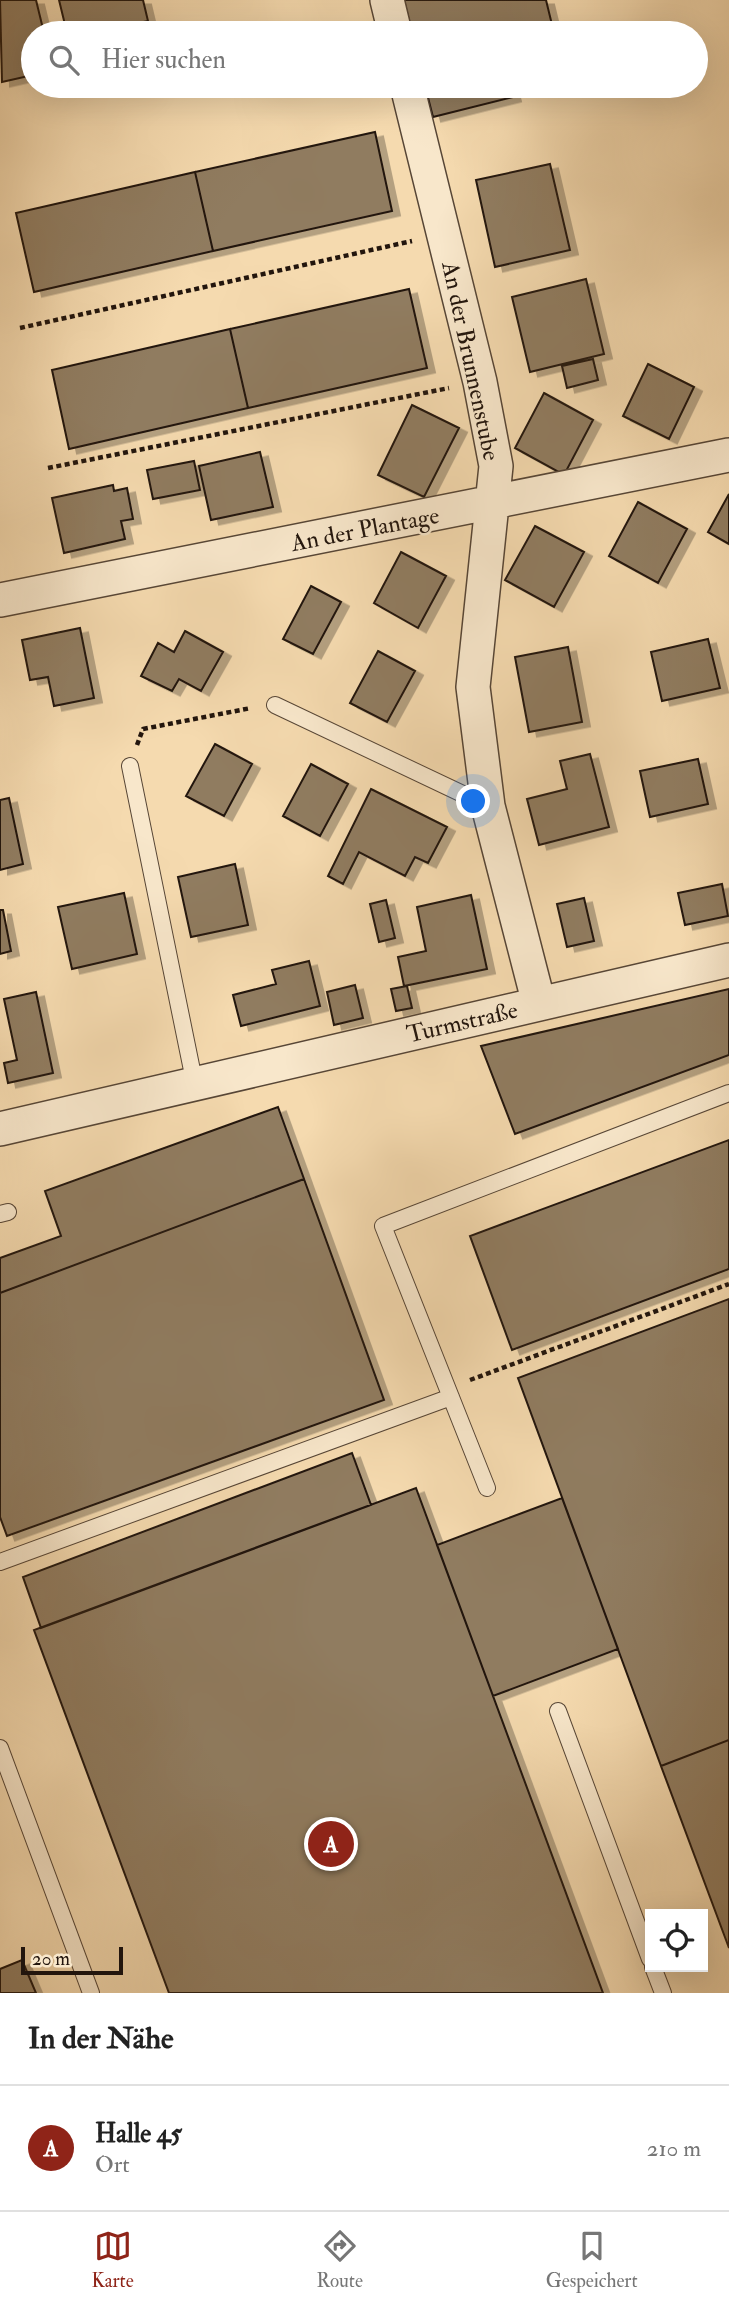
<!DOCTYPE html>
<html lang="de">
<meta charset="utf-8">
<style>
body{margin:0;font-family:"IM FELL Double Pica",serif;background:#f2f2f2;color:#222}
.controls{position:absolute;right:21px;bottom:21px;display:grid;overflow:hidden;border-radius:0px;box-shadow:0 7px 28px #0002}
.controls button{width:63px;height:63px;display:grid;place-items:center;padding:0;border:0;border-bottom:2px solid #e0e0e0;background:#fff;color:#222;font:35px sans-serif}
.scale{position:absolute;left:21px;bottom:18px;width:102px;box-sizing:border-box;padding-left:7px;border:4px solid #22150d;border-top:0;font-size:19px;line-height:24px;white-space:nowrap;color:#22150d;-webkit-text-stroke:5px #f8e7cb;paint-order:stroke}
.you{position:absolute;left:474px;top:802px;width:24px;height:24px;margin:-18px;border:5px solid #fff;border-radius:50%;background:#1a73e8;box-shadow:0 0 0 10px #1a73e833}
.badge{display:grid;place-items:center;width:46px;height:46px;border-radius:50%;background:#8f2418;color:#fff;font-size:23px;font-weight:700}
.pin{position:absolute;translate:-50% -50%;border:4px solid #fff;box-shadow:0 2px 7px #0006}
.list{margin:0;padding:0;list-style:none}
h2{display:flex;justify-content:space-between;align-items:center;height:91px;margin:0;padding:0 28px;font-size:30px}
h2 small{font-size:23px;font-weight:400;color:#767676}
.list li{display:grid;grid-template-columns:46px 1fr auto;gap:21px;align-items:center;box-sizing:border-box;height:126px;padding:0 28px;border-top:2px solid #e0e0e0}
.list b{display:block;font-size:26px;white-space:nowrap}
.list p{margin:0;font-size:23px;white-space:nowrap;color:#767676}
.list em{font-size:23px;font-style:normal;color:#767676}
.icon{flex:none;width:38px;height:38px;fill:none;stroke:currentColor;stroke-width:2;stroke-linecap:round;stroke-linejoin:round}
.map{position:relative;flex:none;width:729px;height:1993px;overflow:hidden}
.search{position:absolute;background:#fff;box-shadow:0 7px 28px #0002;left:21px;right:21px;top:21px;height:77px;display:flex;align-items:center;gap:18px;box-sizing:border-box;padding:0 24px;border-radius:38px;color:#767676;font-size:26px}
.sheet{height:217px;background:#fff}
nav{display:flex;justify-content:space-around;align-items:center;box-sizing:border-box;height:98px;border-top:2px solid #e0e0e0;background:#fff;font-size:19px;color:#767676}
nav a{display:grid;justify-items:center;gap:4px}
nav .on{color:#8f2418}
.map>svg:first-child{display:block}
.building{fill:#907b61;stroke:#22150d;stroke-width:2;filter:url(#shadow)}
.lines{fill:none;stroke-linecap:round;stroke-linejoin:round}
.service-casing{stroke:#574636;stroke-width:18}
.minor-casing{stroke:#574636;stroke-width:36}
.path{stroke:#22150d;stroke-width:4.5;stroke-dasharray:5 3.5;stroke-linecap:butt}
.service{stroke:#f8e7cb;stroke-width:16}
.minor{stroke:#f8e7cb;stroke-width:33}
.labels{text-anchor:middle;stroke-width:5;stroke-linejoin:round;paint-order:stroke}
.street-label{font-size:24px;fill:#22150d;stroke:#f8e7cb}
</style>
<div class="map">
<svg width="729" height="1993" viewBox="0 0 729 1993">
<defs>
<filter id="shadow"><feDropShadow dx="8" dy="4.5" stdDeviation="0" flood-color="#0004"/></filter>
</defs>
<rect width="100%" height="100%" fill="#f5daaf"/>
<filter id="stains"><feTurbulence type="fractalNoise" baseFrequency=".00286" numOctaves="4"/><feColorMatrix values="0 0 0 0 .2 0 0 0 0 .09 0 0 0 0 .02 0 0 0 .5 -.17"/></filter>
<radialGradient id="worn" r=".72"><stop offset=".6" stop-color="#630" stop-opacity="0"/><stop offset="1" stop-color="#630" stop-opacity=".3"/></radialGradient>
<!-- building -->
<path class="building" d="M 0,0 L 36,0 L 44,33 L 33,33 L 33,75 L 2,82 Z
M 59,0 L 143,0 L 148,21 L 94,33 L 67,33 Z
M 404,0 L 546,0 L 554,33 L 412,33 Z
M 425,86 L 510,86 L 513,97 L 433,117 Z
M 375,132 L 392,211 L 213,251 L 195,172 Z
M 550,164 L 570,250 L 495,267 L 476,180 Z
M 195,172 L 213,251 L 34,292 L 16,213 Z
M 586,279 L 604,354 L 530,372 L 512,297 Z
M 409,289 L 427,368 L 248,408 L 230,329 Z
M 230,329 L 248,408 L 69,449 L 52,370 Z
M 593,359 L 598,380 L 567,388 L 562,366 Z
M 648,364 L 694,387 L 669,439 L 623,416 Z
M 544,393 L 593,420 L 564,475 L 515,448 Z
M 412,405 L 459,428 L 424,497 L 378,475 Z
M 260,452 L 273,507 L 211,520 L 199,466 Z
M 194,461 L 200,490 L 153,499 L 147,470 Z
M 113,485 L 114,491 L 127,488 L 133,519 L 121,521 L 125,539 L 64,553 L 52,498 Z
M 729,494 L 729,544 L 708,532 Z
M 638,502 L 687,529 L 658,583 L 609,556 Z
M 535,526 L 584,552 L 554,607 L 505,580 Z
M 401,552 L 446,576 L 418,628 L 374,603 Z
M 311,586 L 341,602 L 313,654 L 283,639 Z
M 80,628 L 94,698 L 54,706 L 48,677 L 30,680 L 22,640 Z
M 185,631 L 223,652 L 201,691 L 179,679 L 172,691 L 141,676 L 158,643 L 174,652 Z
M 708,639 L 720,688 L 662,701 L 651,652 Z
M 568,647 L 582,722 L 529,732 L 515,657 Z
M 378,651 L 415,671 L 387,722 L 350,703 Z
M 215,744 L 252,764 L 224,816 L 186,796 Z
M 590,754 L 609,827 L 539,845 L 527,799 L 567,789 L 560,761 Z
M 698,759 L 708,804 L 650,817 L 640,771 Z
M 311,764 L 348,784 L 320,836 L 283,816 Z
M 371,789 L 447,827 L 428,863 L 415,857 L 405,876 L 359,852 L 343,884 L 328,876 Z
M 9,798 L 23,864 L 0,870 L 0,800 Z
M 235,864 L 248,925 L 191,937 L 178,877 Z
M 722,884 L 728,916 L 685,925 L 678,893 Z
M 124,893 L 137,954 L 72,969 L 58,907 Z
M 471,895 L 487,969 L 404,986 L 398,957 L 426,951 L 417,907 Z
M 584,898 L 594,941 L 567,947 L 557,904 Z
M 386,900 L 395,938 L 379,942 L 370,904 Z
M 0,910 L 3,910 L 11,951 L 0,954 Z
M 309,961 L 320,1006 L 241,1026 L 233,995 L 276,984 L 272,970 Z
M 355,985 L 363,1018 L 334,1025 L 327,992 Z
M 407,986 L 412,1008 L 396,1011 L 391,989 Z
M 729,989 L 729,1055 L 515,1134 L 481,1046 Z
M 36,992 L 53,1073 L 8,1083 L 4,1063 L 17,1060 L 4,999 Z
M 278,1107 L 304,1179 L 0,1293 L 0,1258 L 61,1236 L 45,1191 Z
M 729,1140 L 729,1269 L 512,1350 L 470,1236 Z
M 304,1179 L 384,1400 L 7,1536 L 0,1517 L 0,1293 Z
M 729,1299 L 729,1740 L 661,1766 L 518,1378 Z
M 352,1453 L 371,1505 L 41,1628 L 23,1577 Z
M 416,1488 L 603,1993 L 169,1993 L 34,1630 Z
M 562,1498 L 618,1649 L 493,1696 L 437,1545 Z
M 729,1740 L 729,1948 L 661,1766 Z
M 22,1960 L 36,1993 L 0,1993 L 0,1969 Z"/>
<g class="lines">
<!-- service casing -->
<g class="service-casing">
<path id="service" d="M 275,705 L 488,806
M 130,766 L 195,1085
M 0,1214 L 8,1212
M 487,1488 L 383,1226 L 729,1093
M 0,1562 L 451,1397
M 558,1711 L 650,1959
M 0,1748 L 91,1993
M 653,1967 L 663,1993"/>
</g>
<!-- minor casing -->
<g class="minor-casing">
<path id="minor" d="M 387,0 L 395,33
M 407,86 L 480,382 L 496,466 L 473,687 L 488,806 L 539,1004
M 0,600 L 729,455
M 0,1129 L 729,960"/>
</g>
<!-- path -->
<path class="path" d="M 20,328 L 412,241
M 48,468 L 449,388
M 137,745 L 143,729 L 251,708
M 470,1380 L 729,1284"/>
<!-- service -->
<use href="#service" class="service"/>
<!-- minor -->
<use href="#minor" class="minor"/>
</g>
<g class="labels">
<!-- street labels -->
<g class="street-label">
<text transform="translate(471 361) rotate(78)" y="8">An der Brunnenstube</text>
<text transform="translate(365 529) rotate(-11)" y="8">An der Plantage</text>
<text transform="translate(462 1022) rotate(-13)" y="8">Turmstraße</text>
</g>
</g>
<rect width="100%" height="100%" filter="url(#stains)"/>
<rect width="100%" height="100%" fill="url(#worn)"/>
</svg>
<div class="controls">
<button><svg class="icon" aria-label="locate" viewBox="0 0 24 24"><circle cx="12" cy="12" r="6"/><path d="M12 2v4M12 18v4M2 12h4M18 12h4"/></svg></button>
</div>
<div class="scale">20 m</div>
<div class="you"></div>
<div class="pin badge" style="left:331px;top:1844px">A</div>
<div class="search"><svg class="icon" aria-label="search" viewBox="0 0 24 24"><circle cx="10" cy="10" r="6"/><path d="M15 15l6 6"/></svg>Hier suchen</div>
</div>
<section class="sheet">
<h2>In der Nähe<small></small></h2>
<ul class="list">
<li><span class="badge">A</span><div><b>Halle 45</b><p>Ort</p></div><em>210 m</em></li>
</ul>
</section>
<nav>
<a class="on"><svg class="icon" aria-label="map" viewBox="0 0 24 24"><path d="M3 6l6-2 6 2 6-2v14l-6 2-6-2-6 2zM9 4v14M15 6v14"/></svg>Karte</a>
<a><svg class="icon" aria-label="directions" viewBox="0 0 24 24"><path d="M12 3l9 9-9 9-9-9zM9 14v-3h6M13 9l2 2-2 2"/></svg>Route</a>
<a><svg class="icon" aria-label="saved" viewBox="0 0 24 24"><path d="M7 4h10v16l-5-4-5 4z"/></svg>Gespeichert</a>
</nav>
